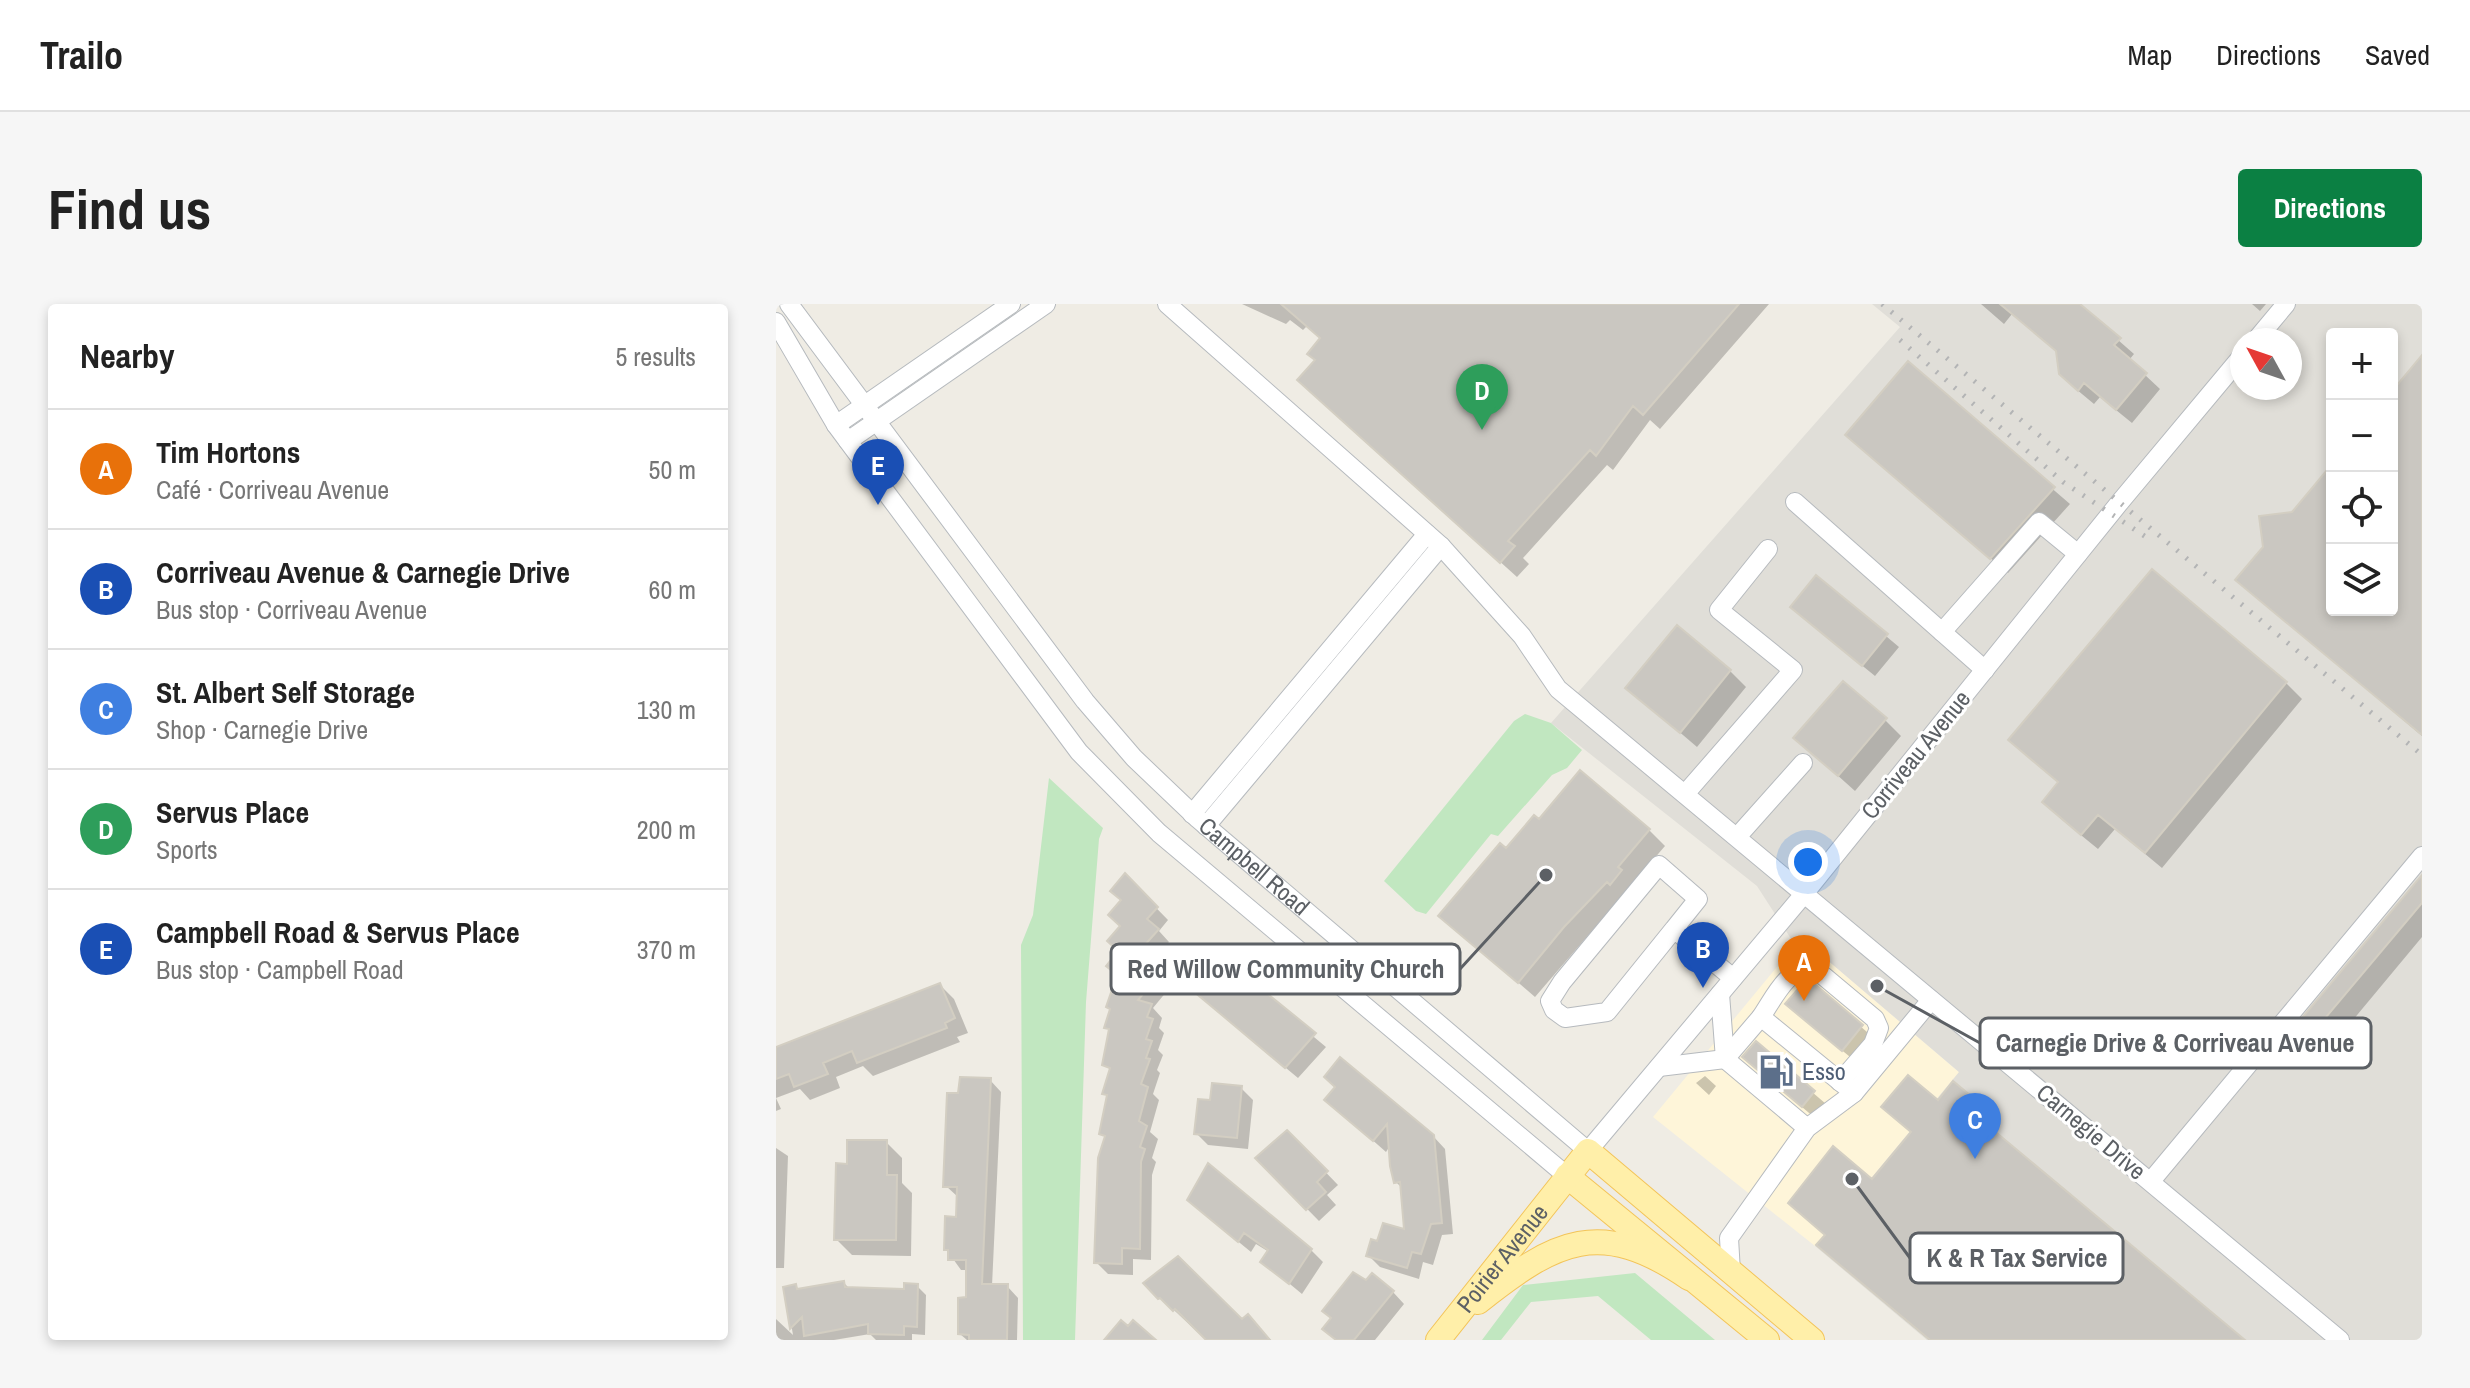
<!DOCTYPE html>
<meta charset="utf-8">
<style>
body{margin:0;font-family:"Archivo Narrow",sans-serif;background:#f6f6f6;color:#222}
.controls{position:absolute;right:24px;top:24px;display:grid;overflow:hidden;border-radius:8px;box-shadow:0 4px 12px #0003}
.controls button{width:72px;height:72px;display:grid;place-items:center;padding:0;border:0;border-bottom:2px solid #e0e0e0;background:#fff;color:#222;font:40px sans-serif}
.compass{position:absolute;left:1454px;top:24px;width:72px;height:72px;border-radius:50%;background:#fff;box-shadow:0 4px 12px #0003;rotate:310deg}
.you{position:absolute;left:1032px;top:558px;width:28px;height:28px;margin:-20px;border:6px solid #fff;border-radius:50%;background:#1a73e8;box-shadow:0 0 0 12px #1a73e833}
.badge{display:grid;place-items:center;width:52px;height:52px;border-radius:50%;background:#0b8043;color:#fff;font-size:26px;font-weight:700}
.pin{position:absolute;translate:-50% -66px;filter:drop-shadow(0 2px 4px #0008)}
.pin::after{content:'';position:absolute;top:42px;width:28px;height:24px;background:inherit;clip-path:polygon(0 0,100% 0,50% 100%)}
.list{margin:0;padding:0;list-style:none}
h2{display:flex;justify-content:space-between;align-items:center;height:104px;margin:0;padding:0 32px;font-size:34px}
h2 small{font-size:26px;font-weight:400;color:#767676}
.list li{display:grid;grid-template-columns:52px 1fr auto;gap:24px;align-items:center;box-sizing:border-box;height:120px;padding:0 32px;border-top:2px solid #e0e0e0}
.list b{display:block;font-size:30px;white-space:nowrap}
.list p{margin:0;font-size:26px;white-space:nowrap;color:#767676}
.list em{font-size:26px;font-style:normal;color:#767676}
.icon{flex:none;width:44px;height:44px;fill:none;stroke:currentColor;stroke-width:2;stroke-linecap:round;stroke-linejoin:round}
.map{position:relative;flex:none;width:1646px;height:1036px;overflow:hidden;border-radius:8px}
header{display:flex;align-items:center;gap:48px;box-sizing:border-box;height:112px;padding:0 40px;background:#fff;border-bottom:2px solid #e0e0e0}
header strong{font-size:38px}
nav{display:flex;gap:44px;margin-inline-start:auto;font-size:28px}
.intro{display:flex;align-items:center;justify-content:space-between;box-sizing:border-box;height:192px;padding:0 48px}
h1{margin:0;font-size:56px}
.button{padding:20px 36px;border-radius:8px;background:#0b8043;color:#fff;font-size:28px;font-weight:700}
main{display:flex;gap:48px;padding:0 48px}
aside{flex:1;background:#fff;border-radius:8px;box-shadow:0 4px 12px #0003}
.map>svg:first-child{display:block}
.commercial{fill:#fef5d9}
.industrial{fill:#e0ded8;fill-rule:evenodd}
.green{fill:#c1e7c0}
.shadow{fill:#0003}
.building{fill:#cac7c1;stroke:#d3cec2;stroke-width:2}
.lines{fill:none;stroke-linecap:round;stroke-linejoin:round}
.minor-casing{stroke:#b6babe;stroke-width:20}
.major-casing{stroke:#f3c459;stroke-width:26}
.minor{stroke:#fff;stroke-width:18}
.major{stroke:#ffefa9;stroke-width:24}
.rail{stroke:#b3b4b5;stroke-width:5;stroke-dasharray:2 10;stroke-linecap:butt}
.labels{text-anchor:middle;stroke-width:6;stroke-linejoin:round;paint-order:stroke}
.street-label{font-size:24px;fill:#5c6065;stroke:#fff}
.service-label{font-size:24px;fill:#4e5e75;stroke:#fff;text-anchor:start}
.leader{fill:none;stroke:#5c6065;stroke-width:3}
.callout-dot{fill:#5c6065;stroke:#fff;stroke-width:3}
.callout{fill:#fff;stroke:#5c6065;stroke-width:3}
.callout-label{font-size:26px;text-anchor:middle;font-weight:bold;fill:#5c6065}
</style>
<header>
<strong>Trailo</strong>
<nav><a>Map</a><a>Directions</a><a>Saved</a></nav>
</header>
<div class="intro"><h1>Find us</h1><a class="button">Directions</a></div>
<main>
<aside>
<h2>Nearby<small>5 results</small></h2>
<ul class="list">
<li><span class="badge" style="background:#e8710a">A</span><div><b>Tim Hortons</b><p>Café · Corriveau Avenue</p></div><em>50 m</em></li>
<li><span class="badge" style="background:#1a4fb4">B</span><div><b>Corriveau Avenue &amp; Carnegie Drive</b><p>Bus stop · Corriveau Avenue</p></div><em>60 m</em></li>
<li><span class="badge" style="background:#3f7fe0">C</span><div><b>St. Albert Self Storage</b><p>Shop · Carnegie Drive</p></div><em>130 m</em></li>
<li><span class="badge" style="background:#2e9e5b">D</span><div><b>Servus Place</b><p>Sports</p></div><em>200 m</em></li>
<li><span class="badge" style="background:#1a4fb4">E</span><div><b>Campbell Road &amp; Servus Place</b><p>Bus stop · Campbell Road</p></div><em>370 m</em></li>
</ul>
</aside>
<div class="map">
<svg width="1646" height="1036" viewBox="0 0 1646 1036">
<rect width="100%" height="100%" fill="#efece4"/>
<!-- commercial -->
<path class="commercial" d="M 1019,641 L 1036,643 L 1184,769 L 1039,942 L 877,813 Z"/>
<!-- industrial -->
<path class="industrial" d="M 1096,0 L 1646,0 L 1646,1036 L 1151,1036 L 1039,942 L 1183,768 L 1036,643 L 1019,641 L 981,582 L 775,419 L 1124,23 ZM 1556,30 L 1616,30 L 1616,306 L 1556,306 ZM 1466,36 L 1514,36 L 1514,84 L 1466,84 Z"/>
<!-- green -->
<path class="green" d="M 749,410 L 775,419 L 806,446 L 791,464 L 776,471 L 722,532 L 715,530 L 650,610 L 640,607 L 608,577 L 738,417 Z
M 273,474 L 327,524 L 323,535 L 310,698 L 299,1036 L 247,1036 L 245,641 L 257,611 Z
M 859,969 L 939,1036 L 875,1036 L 822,992 L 755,998 L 725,1036 L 706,1036 L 747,981 Z"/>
<!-- shadow -->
<path class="shadow" d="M 466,0 L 993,0 L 884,125 L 874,116 L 837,166 L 831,161 L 747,254 L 753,260 L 741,273 L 540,92 L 541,57 L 546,35 L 531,22 L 527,26 L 514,16 L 510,20 Z
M 1205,0 L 1301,0 L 1358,50 L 1353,56 L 1384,85 L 1356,119 L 1324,93 L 1318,100 L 1300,85 L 1283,49 L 1236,10 L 1228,20 Z
M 1476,0 L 1490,0 L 1484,7 Z
M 1646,54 L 1646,432 L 1462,276 L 1556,163 L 1556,306 L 1616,306 L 1616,91 Z
M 1132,60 L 1294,200 L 1232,269 L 1087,146 Z
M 1041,274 L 1123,343 L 1099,372 L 1029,315 Z
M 954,367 L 970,383 L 921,443 L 852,384 Z
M 1510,379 L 1526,395 L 1386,564 L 1339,525 L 1322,545 L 1284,514 L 1268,498 L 1284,480 L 1235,436 Z
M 1109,416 L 1125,432 L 1079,487 L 1020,434 Z
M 764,517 L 873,526 L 889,542 L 759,693 L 665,612 Z
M 349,572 L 392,616 L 383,627 L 393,638 L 378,656 L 389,666 L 380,677 L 391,687 L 377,704 L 386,714 L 383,724 L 388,729 L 382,746 L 387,751 L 381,766 L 384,769 L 377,790 L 383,796 L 374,828 L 382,835 L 376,854 L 380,858 L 376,871 L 375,956 L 357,955 L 357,971 L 332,970 L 320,958 L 330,834 L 326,830 L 332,793 L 328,789 L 335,767 L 329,760 L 335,727 L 330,723 L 343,671 Z
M 1646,574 L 1646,633 L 1557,740 L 1529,714 Z
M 431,644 L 550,743 L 522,774 L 430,698 L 423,680 Z
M 1034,679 L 1098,734 L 1079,757 L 1024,712 Z
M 164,681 L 178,695 L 192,729 L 181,733 L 184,738 L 97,772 L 87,762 L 60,773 L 64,784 L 34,796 L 24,785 L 0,794 L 5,805 L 0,807 L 0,745 Z
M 980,740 L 1050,800 L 1039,814 L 981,765 Z
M 929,772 L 940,782 L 933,791 L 920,779 Z
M 214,776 L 225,788 L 216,982 L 231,982 L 242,994 L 241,1036 L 191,1036 L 184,1030 L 192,995 L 192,966 L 185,966 L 170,945 L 182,915 L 182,893 L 170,882 L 184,792 Z
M 465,784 L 477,796 L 472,845 L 432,841 L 420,829 L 436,798 Z
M 1192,792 L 1208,807 L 1201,815 L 1467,1036 L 1153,1036 L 1059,957 L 1043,941 L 1162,799 Z
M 551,796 L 657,832 L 669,845 L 677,930 L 666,931 L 657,961 L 647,958 L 643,975 L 604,963 L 592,951 L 603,939 L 630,928 L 626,884 L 620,878 L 615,840 L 610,848 Z
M 511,828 L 562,881 L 551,891 L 560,901 L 543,917 L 482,855 Z
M 110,838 L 126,854 L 126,879 L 136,889 L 135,952 L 76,951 L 60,935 L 73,862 Z
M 0,844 L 12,852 L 8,964 L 0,964 Z
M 426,908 L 535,946 L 547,958 L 526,990 L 486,957 L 493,948 L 480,940 L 475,948 Z
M 68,979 L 74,985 L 130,987 L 141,982 L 150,991 L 149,1031 L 136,1030 L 136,1036 L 100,1036 L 94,1030 L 58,1036 L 0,1036 L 0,1015 L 17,1031 L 9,984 L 20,983 L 24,987 Z
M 370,980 L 465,1018 L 471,1013 L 495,1036 L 430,1036 Z
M 617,988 L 628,1000 L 599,1036 L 560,1036 Z"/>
<!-- building -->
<path class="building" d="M 505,0 L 963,0 L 867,111 L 857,102 L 820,152 L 814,146 L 732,237 L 739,242 L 724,259 L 521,76 L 539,56 L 531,50 L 544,34 Z
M 1224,0 L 1304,0 L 1345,34 L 1338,41 L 1371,69 L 1340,106 L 1308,79 L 1302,87 L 1283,70 L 1280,47 Z
M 1646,51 L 1646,431 L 1459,276 L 1487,243 L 1483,212 L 1516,208 L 1556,160 L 1556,306 L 1616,306 L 1616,87 Z
M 1132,57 L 1279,183 L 1214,255 L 1069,131 Z
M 1376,265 L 1511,378 L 1369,549 L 1322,511 L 1305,531 L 1266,498 L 1282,478 L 1232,436 Z
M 1040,271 L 1112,330 L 1086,362 L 1014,303 Z
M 901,321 L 955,366 L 904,429 L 849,384 Z
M 1067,377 L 1111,414 L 1062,472 L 1017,434 Z
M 804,466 L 874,525 L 842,563 L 846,566 L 834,581 L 831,578 L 788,623 L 742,679 L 662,612 L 724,539 L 730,544 L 758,511 L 763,515 Z
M 349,569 L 382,603 L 371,615 L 383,625 L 367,643 L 379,653 L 369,664 L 380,674 L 362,696 L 376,700 L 371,713 L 377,715 L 370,735 L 376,737 L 370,754 L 374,755 L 365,780 L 372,783 L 363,817 L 371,822 L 364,843 L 369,845 L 365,858 L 364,945 L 346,944 L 346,960 L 318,959 L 322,854 L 329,832 L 323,830 L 331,791 L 326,790 L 334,764 L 326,761 L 333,725 L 328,724 L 334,705 L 330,703 L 341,671 L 330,662 L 342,647 L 331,637 L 344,622 L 332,611 L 345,596 L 334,587 Z
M 1646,571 L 1646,599 L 1540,725 L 1526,714 Z
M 431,641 L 540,729 L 509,764 L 416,686 L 421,680 L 416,676 L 418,656 Z
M 1034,676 L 1087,721 L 1066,747 L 1009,700 L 1028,678 Z
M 164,679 L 179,714 L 169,719 L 171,724 L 81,759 L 76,747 L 47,759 L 52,770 L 18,783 L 13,770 L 0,775 L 0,743 Z
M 980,737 L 1039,787 L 1026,803 L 966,753 Z
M 564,753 L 658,831 L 666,919 L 655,920 L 645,950 L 636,948 L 631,964 L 590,952 L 595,935 L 601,937 L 607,919 L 628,925 L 624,878 L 618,879 L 614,862 L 611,820 L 597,837 L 548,796 L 559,783 L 548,773 Z
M 1132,771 L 1162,796 L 1177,777 L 1194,791 L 1186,800 L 1469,1036 L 1154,1036 L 1040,941 L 1049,931 L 1012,899 L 1057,842 L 1096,875 L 1135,828 L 1105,803 Z
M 184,773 L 215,774 L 206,980 L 232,980 L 231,1036 L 193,1036 L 193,1031 L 182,1030 L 182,994 L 190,993 L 190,956 L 172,956 L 172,946 L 168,946 L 169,912 L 180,913 L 181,883 L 167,883 L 171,789 L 182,789 Z
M 436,779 L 466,782 L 461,834 L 418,830 L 422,795 L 434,796 Z
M 511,826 L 552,867 L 541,878 L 550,888 L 530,906 L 479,854 Z
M 71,836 L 111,836 L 111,871 L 121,871 L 120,936 L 58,936 L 60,859 L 71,860 Z
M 432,859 L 536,945 L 513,980 L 484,958 L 492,946 L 468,929 L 462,938 L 411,896 Z
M 402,952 L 466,1015 L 472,1010 L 494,1036 L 430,1036 L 399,1005 L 397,1007 L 384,994 L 382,995 L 367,979 Z
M 577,968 L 590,976 L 596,969 L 618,987 L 578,1036 L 560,1036 L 546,1025 L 555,1014 L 546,1007 Z
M 68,977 L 69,983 L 128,985 L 128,979 L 142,980 L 141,1023 L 128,1022 L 128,1031 L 92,1030 L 92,1020 L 28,1032 L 26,1013 L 14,1025 L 7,983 L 20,980 L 21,985 Z
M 345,1016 L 352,1022 L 357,1016 L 380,1036 L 328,1036 Z"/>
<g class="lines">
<!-- minor casing -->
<g class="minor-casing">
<g id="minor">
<path id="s1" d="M 13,0 L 309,397 L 358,454 L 422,515 L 812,847 L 1028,590 L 1344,198 L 1466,52"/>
<path d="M 391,0 L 665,242 L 746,332 L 782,385 L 1564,1036"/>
<path d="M 0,18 L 60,121 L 303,448 L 383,529 L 791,872"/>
<path d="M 1480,36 L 1510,0"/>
<path d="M 60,121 L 235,0"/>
<path d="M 72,137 L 270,0"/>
<path d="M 1019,198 L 1209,366"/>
<path d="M 1166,328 L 1263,218 L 1302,250"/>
<path d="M 909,490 L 1017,366 L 943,306 L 992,245"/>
<path d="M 416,510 L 651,230"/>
<path d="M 430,522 L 665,242"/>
<path d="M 961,533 L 1027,459"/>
<path d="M 898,625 L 922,595 L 883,561 L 786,678 L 774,697 L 778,706 L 789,714 L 831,708 L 898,625 L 957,674"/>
<path d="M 944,690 L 949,755 L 1031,824"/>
<path d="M 985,713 C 998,694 1012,662 1038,664 L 1099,715 L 1103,724 L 1097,740 L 1064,778"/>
<path d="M 883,763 L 949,755 L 985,713 L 1078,789"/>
<path d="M 1375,877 L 1646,552"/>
<path d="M 955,968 L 953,934 L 1031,824 L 1078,789 L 1155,696"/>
</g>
</g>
<!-- major casing -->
<g class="major-casing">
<g id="major">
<path d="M 791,872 L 991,1036"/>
<path d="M 702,998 C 780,936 824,913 913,974"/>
<path id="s2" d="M 662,1036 L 812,847 L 1036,1036"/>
</g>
</g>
<!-- minor -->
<use href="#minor" class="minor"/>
<!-- major -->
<use href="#major" class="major"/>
<!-- rail -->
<path class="rail" d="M 1106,0 L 1646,451
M 1124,36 L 1287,178 L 1373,235"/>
</g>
<!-- icons -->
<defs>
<g id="fuel-bare" transform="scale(2.76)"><path d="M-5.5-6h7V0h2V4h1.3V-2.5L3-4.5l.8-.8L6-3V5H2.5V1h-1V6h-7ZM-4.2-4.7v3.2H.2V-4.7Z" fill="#5c6f8a" stroke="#fff" stroke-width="2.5" paint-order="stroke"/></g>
</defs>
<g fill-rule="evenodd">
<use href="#fuel-bare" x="1000" y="768"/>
</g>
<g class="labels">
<!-- street labels -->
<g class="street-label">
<text transform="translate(1140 451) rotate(-51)" y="8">Corriveau Avenue</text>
<text dy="8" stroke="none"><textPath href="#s1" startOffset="732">Campbell Road</textPath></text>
<text transform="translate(1315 828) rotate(40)" y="8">Carnegie Drive</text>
<text dy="8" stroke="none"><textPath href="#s2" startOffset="104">Poirier Avenue</textPath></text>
</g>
<!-- service labels -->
<g class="service-label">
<text x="1026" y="776">Esso</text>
</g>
</g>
<!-- callouts -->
<path class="leader" d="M770 571L684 665M1101 682L1204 739M1076 875L1134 954"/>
<g class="callout-dot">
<circle cx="770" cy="571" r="8"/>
<circle cx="1101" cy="682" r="8"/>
<circle cx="1076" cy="875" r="8"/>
</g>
<g class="callout">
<rect x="335" y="640" width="349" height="50" rx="8"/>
<rect x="1204" y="714" width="391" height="50" rx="8"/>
<rect x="1134" y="929" width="213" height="50" rx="8"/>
</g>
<g class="callout-label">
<text x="510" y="674">Red Willow Community Church</text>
<text x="1399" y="748">Carnegie Drive &amp; Corriveau Avenue</text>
<text x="1241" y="963">K &amp; R Tax Service</text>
</g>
</svg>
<div class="controls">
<button>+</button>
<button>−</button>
<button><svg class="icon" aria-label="locate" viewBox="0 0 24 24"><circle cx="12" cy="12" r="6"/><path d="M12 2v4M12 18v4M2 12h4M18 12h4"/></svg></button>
<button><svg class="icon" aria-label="layers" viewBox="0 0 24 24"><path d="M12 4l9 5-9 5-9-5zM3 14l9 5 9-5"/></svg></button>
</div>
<svg class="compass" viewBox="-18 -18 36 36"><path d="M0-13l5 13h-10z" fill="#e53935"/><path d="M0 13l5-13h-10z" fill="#767676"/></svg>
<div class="you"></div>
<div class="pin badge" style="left:1028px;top:697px;background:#e8710a">A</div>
<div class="pin badge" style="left:927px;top:684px;background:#1a4fb4">B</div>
<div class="pin badge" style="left:1199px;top:855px;background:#3f7fe0">C</div>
<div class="pin badge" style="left:706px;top:126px;background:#2e9e5b">D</div>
<div class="pin badge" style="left:102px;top:201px;background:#1a4fb4">E</div>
</div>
</main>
